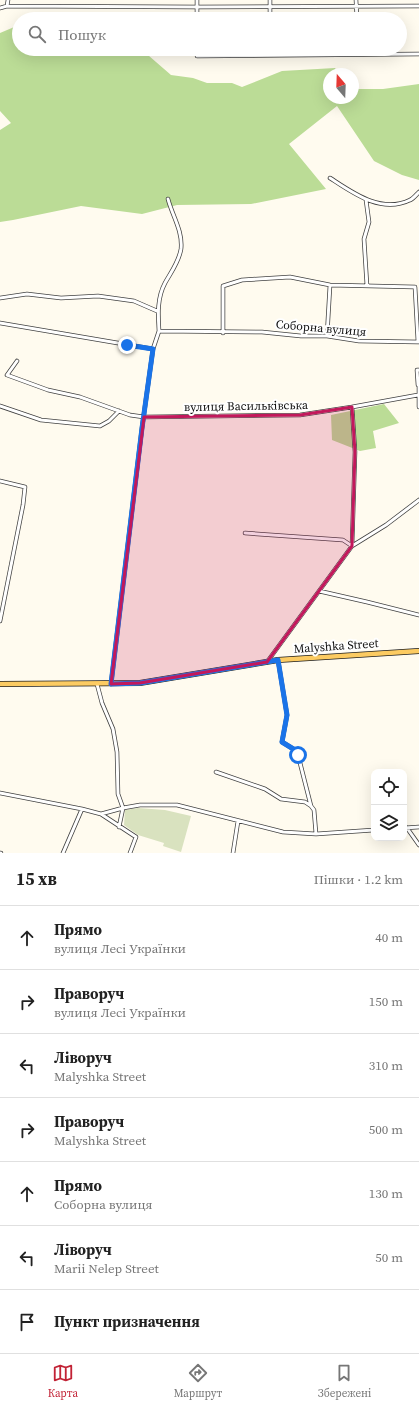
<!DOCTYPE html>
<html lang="uk">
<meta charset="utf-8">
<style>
body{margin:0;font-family:"Source Serif 4",serif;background:#f6f6f6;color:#222}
.controls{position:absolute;right:12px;bottom:12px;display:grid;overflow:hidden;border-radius:8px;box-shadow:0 4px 16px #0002}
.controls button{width:36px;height:36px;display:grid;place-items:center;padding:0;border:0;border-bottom:1px solid #e0e0e0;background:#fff;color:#222;font:20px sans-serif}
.compass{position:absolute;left:323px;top:68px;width:36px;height:36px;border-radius:50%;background:#fff;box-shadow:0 4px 16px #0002;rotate:341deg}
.stop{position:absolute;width:12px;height:12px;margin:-9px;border:3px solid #1a73e8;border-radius:50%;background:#fff}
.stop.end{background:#1a73e8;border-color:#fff;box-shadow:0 1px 4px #0008}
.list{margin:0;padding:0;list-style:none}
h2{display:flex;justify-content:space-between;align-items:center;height:52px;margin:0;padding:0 16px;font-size:17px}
h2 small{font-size:13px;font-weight:400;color:#767676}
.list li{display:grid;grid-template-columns:26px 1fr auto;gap:12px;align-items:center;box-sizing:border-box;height:64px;padding:0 16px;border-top:1px solid #e0e0e0}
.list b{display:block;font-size:15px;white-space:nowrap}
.list p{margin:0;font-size:13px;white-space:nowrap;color:#767676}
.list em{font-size:13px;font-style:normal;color:#767676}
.icon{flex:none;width:22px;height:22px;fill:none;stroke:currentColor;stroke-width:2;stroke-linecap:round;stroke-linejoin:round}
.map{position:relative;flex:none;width:419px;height:853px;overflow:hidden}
.search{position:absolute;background:#fff;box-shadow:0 4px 16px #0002;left:12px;right:12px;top:12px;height:44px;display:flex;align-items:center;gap:10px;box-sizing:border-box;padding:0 14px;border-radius:22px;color:#767676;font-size:15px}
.sheet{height:500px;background:#fff}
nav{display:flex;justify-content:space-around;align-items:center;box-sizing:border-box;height:56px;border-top:1px solid #e0e0e0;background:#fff;font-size:11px;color:#767676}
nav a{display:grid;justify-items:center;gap:2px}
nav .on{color:#c22235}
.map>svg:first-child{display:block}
.forest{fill:#bbdc96}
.cemetery{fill:#d9e2bf}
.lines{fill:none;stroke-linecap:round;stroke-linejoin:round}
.street-casing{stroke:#414141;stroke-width:4.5}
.primary-casing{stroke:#1f1f1f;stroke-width:6}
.street{stroke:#fff;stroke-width:3}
.primary{stroke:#fccb62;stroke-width:4.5}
.route{stroke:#1a73e8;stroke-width:5}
.marked{fill:#c2185b;fill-opacity:0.2;stroke:#c2185b;stroke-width:3;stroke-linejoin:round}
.labels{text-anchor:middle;stroke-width:4;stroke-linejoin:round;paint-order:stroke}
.street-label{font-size:12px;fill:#0e0e0e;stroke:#fff}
</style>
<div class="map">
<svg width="419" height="853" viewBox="0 0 419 853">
<rect width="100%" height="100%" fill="#fffbef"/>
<!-- forest -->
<path class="forest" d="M 19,25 L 19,49 L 141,49 L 171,75 L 193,78 L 207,83 L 232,83 L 242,87 L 282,71 L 335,68 L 339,74 L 329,74 L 329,98 L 353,98 L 353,89 L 383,89 L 419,84 L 419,180 L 402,175 L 374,161 L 337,106 L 289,144 L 326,189 L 251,204 L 177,205 L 142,214 L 81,206 L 13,220 L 0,222 L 0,130 L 11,123 L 0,111 L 0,33 Z
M 384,404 L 399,423 L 373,431 L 376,448 L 360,451 L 332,440 L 331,415 Z"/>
<!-- cemetery -->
<path class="cemetery" d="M 138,808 L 165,810 L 191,816 L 181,852 L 163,846 L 164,843 L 138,835 L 124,825 L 125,810 Z"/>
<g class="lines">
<!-- street casing -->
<g class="street-casing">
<path id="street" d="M 197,0 L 197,19
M 270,0 L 270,19
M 356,0 L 357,19
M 7,6 L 8,0
M 0,8 L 7,6 L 197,7 L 419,6
M 197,49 L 197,56 L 419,54
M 330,178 C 353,193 381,214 410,200 C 413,199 416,195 419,192
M 366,200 L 369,222 L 364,239 L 367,286
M 0,298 L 27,294 L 61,298 L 98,296 L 134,301 L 157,311
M 0,323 L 153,349
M 159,331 C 158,314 157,298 165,283 C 171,272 179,262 181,249 C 183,231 172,215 168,199
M 223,333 L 223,286 L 242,280 L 290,277 L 330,285 L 415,287 L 418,342
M 327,336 L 330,285
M 17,361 L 7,375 L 48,390 L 80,397 L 130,415 L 144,417 L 300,415 L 352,407 L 355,452 L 352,546
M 418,385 L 417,370 L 419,370
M 419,385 L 419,407
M 0,406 L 41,420 L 100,426 L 109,421 L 119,411
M 352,407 L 418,395
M 0,481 L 25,487 L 23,505 L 0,621
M 245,533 L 343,540 L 352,546
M 319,591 L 367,602 L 419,615
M 278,660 L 287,715 L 282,742 L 295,750 L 298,755 L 311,806
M 267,662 L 352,546 L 386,525 L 419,500
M 97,684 L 102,703 L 113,729 L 117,752 L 118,794 L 123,808 L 119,827
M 111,684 L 142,428 L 153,349 L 159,331 L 262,332 L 301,336 L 327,336 L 359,341 L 419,342
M 216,772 L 265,789 L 281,799 L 305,802 L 311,806 L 314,810 L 316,834
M 0,793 L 82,809 L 101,814 L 123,808 L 140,805 L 177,805 L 283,832 L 316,834 L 374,830
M 101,814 L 136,837 L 130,853
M 404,828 L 419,827
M 407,828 L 419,845
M 0,853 L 1,853
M 63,853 L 82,809
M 233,853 L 238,821"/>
</g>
<!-- primary casing -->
<g class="primary-casing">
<path id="primary" d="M 0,684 L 140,683 L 278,660 L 419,651"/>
</g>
<!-- street -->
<use href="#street" class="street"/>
<!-- primary -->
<use href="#primary" class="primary"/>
</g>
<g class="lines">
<!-- route -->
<path class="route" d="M 127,345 L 153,349 L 142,428 L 111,684 L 140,683 L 278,660 L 287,715 L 282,742 L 295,750 L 298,755"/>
</g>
<!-- marked area -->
<path class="marked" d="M 352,407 L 355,452 L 352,546 L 267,662 L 140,683 L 111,684 L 144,417 L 300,415 Z"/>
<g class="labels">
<!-- street labels -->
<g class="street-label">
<text transform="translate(321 328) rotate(5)" y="4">Соборна вулиця</text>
<text transform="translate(246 406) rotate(-1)" y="4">вулиця Васильківська</text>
<text transform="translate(336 646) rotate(-4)" y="4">Malyshka Street</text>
</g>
</g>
</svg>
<div class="controls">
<button><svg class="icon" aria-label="locate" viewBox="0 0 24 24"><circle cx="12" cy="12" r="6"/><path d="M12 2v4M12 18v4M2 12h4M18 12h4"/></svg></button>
<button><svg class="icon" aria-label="layers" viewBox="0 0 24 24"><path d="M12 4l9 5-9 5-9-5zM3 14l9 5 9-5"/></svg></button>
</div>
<svg class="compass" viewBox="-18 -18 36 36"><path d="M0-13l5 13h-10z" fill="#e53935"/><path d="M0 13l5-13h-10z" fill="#767676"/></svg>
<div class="stop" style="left:298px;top:755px"></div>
<div class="stop end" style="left:127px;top:345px"></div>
<div class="search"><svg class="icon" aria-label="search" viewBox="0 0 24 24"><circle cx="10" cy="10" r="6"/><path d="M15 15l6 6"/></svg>Пошук</div>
</div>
<section class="sheet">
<h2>15 хв<small>Пішки · 1.2 km</small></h2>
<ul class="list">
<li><svg class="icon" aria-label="ahead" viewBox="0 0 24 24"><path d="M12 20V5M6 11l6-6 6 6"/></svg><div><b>Прямо</b><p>вулиця Лесі Українки</p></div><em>40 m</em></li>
<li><svg class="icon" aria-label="right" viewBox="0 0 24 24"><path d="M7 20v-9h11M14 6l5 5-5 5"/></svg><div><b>Праворуч</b><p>вулиця Лесі Українки</p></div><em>150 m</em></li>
<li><svg class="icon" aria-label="left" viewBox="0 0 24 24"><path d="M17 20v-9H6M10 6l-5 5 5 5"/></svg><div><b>Ліворуч</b><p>Malyshka Street</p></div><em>310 m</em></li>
<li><svg class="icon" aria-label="right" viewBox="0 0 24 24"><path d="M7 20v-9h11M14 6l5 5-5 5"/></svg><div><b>Праворуч</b><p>Malyshka Street</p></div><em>500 m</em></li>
<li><svg class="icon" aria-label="ahead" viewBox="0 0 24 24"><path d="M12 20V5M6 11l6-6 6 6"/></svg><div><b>Прямо</b><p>Соборна вулиця</p></div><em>130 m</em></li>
<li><svg class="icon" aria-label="left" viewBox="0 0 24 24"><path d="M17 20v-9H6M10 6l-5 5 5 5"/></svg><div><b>Ліворуч</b><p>Marii Nelep Street</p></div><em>50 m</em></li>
<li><svg class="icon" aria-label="arrive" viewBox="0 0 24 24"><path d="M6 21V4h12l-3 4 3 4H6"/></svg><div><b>Пункт призначення</b></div></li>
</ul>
</section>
<nav>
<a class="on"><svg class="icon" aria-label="map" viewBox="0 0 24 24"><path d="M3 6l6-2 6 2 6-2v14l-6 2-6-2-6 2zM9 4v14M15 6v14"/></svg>Карта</a>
<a><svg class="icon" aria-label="directions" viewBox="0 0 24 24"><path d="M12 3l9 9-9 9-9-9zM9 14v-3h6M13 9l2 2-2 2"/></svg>Маршрут</a>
<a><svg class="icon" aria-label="saved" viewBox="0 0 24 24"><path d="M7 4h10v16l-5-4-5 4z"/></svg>Збережені</a>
</nav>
